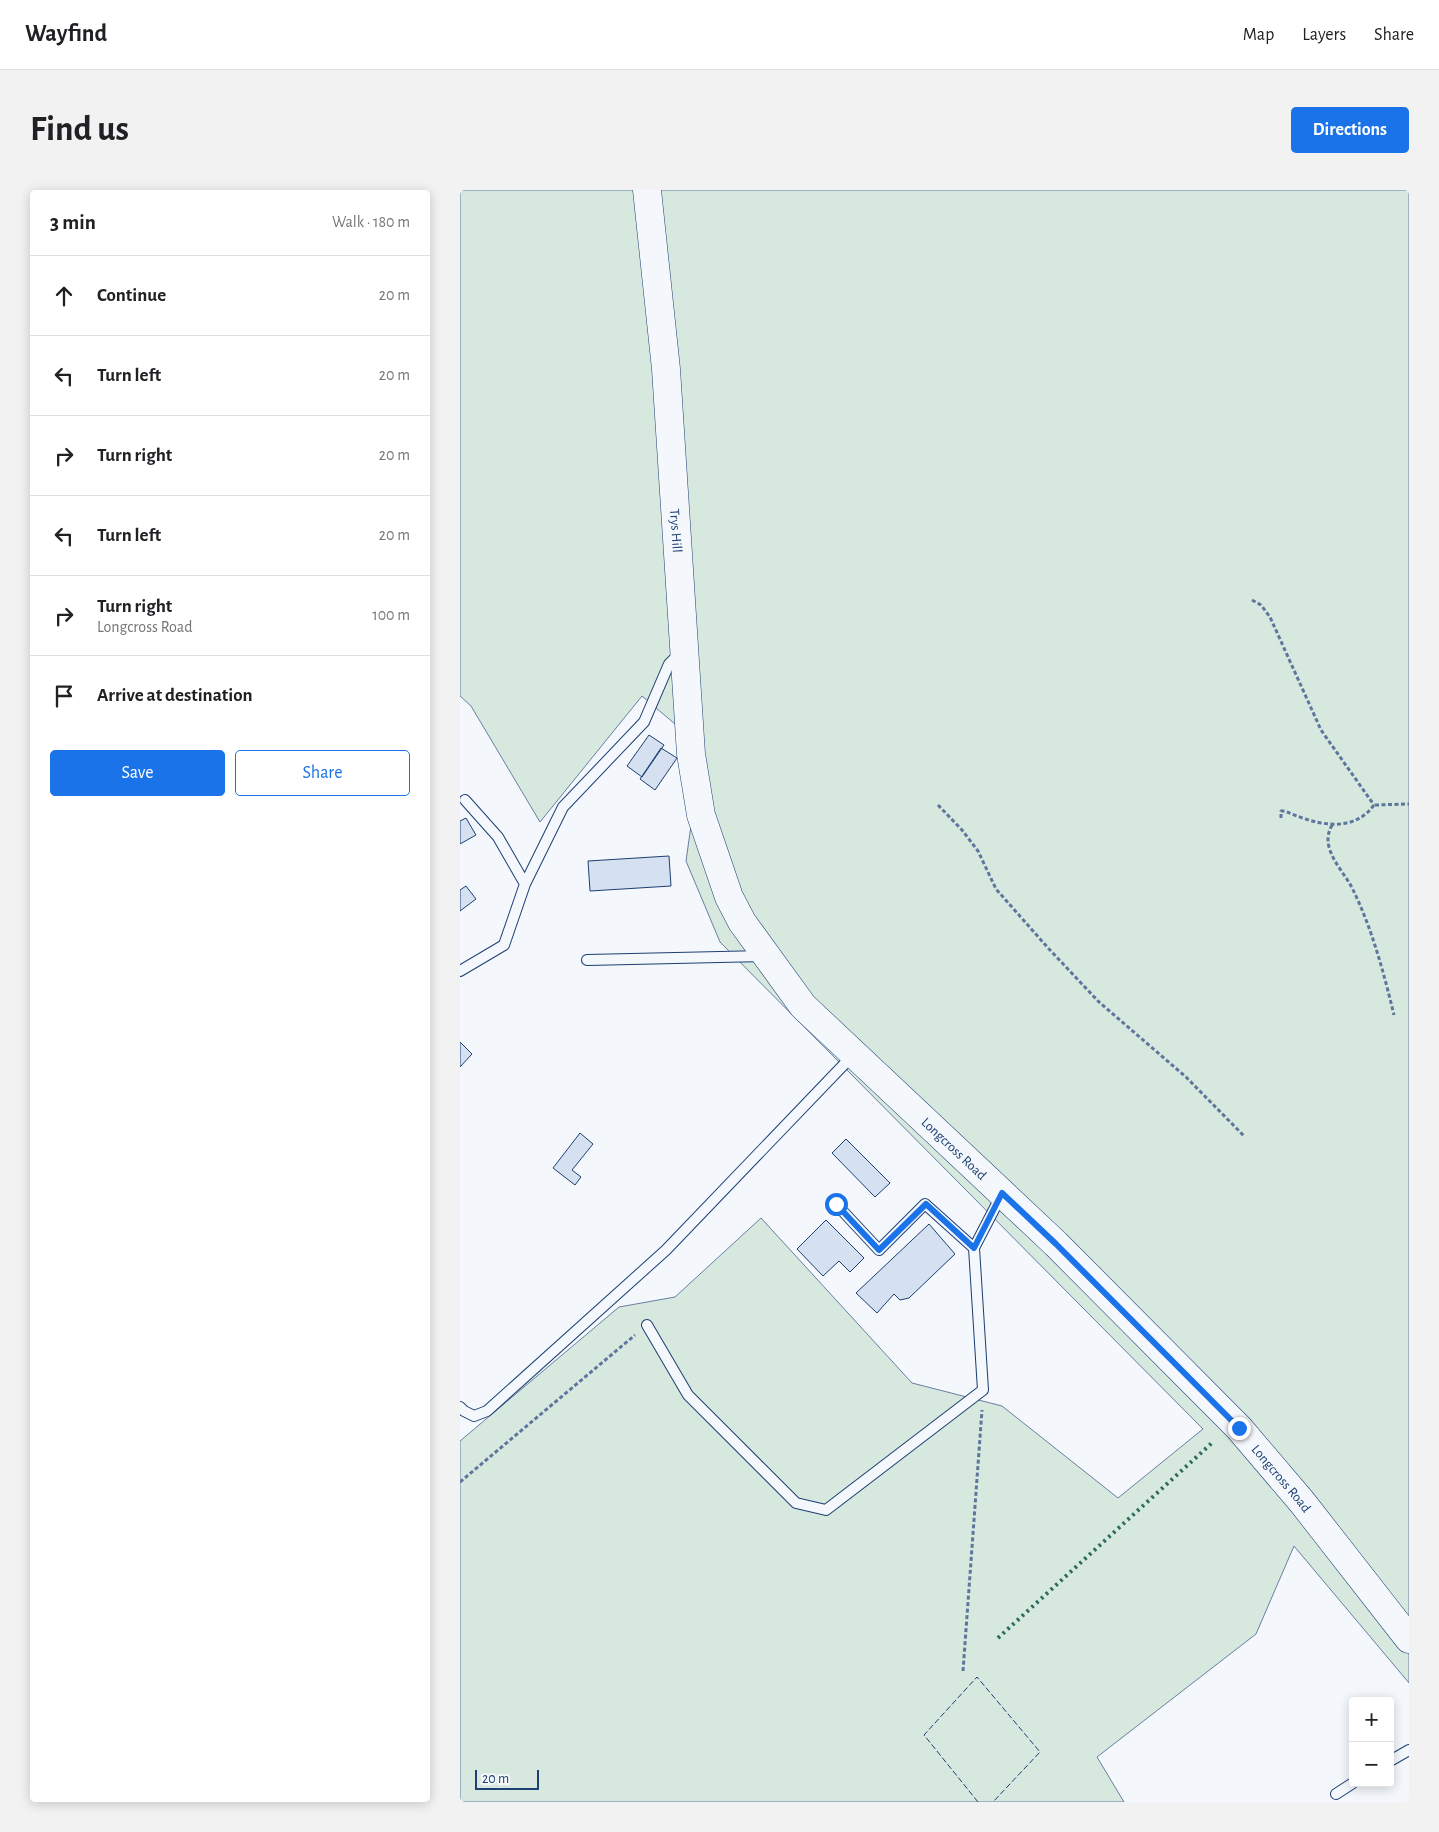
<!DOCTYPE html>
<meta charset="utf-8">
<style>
body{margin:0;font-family:"Alegreya Sans",sans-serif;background:#f2f2f2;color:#202124}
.controls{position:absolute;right:15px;bottom:15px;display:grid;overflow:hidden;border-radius:5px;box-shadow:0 2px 12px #0003}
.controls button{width:45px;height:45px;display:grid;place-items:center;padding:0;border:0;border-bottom:1px solid #e0e0e0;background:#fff;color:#202124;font:25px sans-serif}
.scale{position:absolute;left:15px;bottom:12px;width:64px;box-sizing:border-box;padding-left:5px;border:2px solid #1d3f73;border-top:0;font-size:14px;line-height:18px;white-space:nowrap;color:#1d3f73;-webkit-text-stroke:4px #f4f7fb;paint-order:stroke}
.stop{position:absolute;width:15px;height:15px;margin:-11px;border:4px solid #1a73e8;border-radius:50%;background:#fff}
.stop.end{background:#1a73e8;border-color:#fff;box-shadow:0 1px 5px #0008}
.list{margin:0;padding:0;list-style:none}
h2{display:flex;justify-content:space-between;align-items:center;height:65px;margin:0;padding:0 20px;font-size:21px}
h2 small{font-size:16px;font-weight:400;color:#757577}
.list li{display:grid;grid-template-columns:32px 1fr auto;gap:15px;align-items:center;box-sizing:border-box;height:80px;padding:0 20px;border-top:1px solid #e0e0e0}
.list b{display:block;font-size:19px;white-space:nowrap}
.list p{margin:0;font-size:16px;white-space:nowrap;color:#757577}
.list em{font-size:16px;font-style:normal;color:#757577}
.actions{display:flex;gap:10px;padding:15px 20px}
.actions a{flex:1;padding:11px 0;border:1px solid #1a73e8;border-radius:5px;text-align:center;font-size:18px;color:#1a73e8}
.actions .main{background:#1a73e8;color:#fff}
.icon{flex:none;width:28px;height:28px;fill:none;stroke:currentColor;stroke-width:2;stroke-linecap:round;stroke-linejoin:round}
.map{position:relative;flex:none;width:949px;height:1612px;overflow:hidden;border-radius:5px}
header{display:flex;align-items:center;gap:30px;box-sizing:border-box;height:70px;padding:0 25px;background:#fff;border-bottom:1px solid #e0e0e0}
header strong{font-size:24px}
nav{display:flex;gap:28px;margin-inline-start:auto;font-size:18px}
.intro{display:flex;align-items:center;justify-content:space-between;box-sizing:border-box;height:120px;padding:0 30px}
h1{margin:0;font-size:35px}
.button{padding:12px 22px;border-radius:5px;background:#1a73e8;color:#fff;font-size:18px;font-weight:700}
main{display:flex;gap:30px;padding:0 30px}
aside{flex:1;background:#fff;border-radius:5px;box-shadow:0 2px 12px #0003}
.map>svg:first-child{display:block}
.green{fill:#d7e8df;stroke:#687fa3}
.building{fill:#d5e0f0;stroke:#1d3f73}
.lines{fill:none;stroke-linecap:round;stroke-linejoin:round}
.lane-casing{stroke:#1d3f73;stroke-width:12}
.secondary-casing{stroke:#1d3f73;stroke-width:29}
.path{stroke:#5e769c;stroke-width:3;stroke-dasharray:4 2.5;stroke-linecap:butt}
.lane{stroke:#f4f7fb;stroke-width:10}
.secondary{stroke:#f4f7fb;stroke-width:28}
.hedge{stroke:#2c6c60;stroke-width:4;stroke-dasharray:2.5 4;stroke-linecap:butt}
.fence{stroke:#1d3f73;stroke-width:1;stroke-dasharray:6 2.5;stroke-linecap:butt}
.route{stroke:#1a73e8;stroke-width:6}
.labels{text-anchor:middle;stroke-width:4;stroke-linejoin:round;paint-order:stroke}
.street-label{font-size:14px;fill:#1d3f73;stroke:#f4f7fb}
</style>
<header>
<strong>Wayfind</strong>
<nav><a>Map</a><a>Layers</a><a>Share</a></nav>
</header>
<div class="intro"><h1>Find us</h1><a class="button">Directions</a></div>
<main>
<aside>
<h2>3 min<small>Walk · 180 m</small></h2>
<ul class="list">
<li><svg class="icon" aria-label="ahead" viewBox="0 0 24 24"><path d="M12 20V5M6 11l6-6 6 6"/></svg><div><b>Continue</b></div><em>20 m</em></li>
<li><svg class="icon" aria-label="left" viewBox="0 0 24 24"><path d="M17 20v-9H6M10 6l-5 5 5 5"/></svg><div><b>Turn left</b></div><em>20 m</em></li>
<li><svg class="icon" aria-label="right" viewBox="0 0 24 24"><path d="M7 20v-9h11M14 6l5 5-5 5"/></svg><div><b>Turn right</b></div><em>20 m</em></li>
<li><svg class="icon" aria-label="left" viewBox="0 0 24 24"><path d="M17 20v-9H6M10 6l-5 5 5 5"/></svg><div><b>Turn left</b></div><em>20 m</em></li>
<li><svg class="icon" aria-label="right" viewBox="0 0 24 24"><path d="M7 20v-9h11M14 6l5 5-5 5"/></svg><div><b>Turn right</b><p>Longcross Road</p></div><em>100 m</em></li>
<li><svg class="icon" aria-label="arrive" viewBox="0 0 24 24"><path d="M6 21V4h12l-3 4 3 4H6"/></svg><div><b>Arrive at destination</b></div></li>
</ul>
<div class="actions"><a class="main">Save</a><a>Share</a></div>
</aside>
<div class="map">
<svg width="949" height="1612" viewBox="0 0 949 1612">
<rect width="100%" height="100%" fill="#f4f7fb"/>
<!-- green -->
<path class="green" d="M 0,0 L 949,0 L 949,1493 L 834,1356 L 796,1444 L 637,1567 L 664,1612 L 0,1612 L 0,1251 L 159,1117 L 215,1107 L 301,1028 L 452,1193 L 542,1216 L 658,1308 L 743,1239 L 260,752 L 226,671 L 242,557 L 182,506 L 80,632 L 11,516 L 0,506 Z"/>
<!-- building -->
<path class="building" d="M 189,545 L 204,555 L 182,587 L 167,576 Z
M 201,558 L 217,568 L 195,600 L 180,589 Z
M 6,628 L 16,645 L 0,654 L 0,631 Z
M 209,666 L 211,696 L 130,701 L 128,671 Z
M 6,696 L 16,709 L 0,721 L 0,700 Z
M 0,852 L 12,864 L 0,877 Z
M 120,943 L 133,954 L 112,980 L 121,987 L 115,995 L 93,978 Z
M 386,949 L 430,993 L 415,1007 L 372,963 Z
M 366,1030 L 404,1068 L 390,1082 L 379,1071 L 363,1086 L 337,1059 Z
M 469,1034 L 495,1064 L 449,1108 L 440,1110 L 434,1104 L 417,1123 L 396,1103 Z"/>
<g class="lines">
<!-- lane casing -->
<g class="lane-casing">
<path id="lane" d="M 5,610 L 38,647 L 65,694
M 127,770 L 304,766
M 0,781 L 44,755 L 65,694 L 103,617 L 184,532 L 209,474 L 221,462
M 376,1014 L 419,1060 L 465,1014 L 514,1058
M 187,1135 L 228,1205 L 336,1313 L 366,1320 L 523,1200 L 514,1058 L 542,1004
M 0,1217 L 4,1221 L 14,1226 L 27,1221 L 206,1060 L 394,864
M 930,1571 L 949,1560
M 876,1604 L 893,1593"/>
</g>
<!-- secondary casing -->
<g class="secondary-casing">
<g id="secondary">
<path id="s1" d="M 187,0 L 206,179 L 231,564 L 241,625 L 269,707 L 282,732 L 343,816 L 596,1054 L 779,1238 L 842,1312 L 949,1449"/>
</g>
</g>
<!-- path -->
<path class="path" d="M 792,410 L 801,415 L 810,427 L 861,540 L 914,615
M 478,615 L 502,640 L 518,661 L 536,699 L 589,759 L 639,812 L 726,887 L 785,947
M 915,615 L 949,614
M 821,628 L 821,621 L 825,621 C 854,634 892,645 914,615
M 872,635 C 868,643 867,648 869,657 C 874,675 888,687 895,704 C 913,742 924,784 934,825
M 0,1292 L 175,1145
M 503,1481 L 522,1220"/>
<!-- lane -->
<use href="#lane" class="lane"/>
<!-- secondary -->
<use href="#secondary" class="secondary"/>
<!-- hedge -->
<path class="hedge" d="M 538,1448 L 753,1252"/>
<!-- fence -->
<path class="fence" d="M 518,1612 L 464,1545 L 517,1487 L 580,1562 L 533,1612"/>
</g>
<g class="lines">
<!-- route -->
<path class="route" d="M 376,1014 L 419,1060 L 466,1014 L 514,1058 L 542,1003 L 596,1054 L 779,1238"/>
</g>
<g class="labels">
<!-- street labels -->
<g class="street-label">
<text dy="5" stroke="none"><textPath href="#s1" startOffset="342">Trys Hill</textPath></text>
<text dy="5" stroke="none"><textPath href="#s1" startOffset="1054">Longcross Road</textPath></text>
<text dy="5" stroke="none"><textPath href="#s1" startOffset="1519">Longcross Road</textPath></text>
</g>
</g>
</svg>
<div class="controls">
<button>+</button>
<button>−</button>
</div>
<div class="scale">20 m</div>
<div class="stop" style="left:376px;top:1014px"></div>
<div class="stop end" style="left:779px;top:1238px"></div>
</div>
</main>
